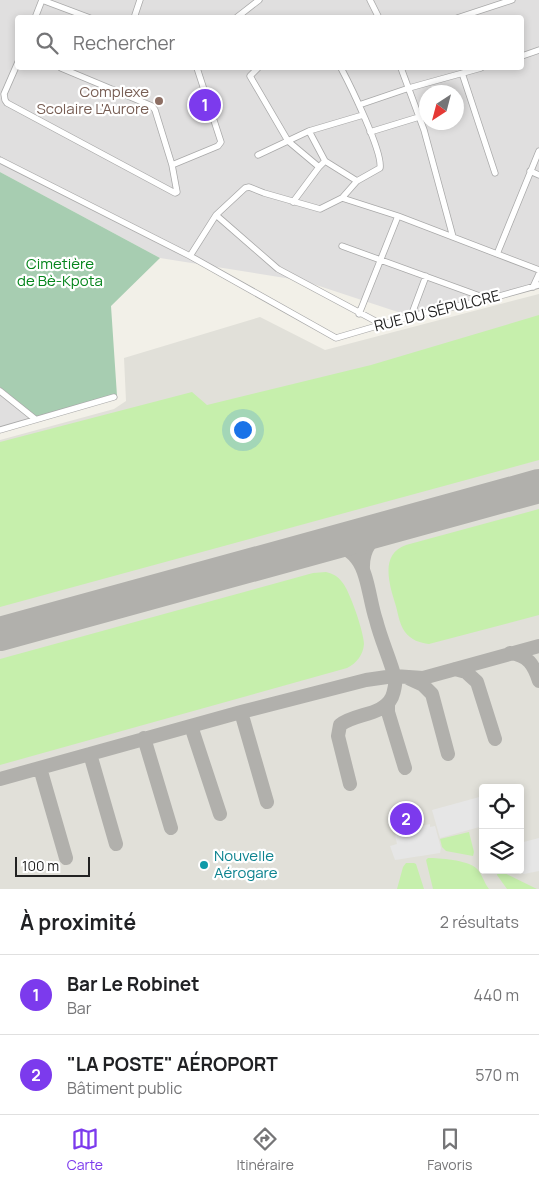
<!DOCTYPE html>
<html lang="fr">
<meta charset="utf-8">
<style>
body{margin:0;font-family:Manrope,sans-serif;background:#f2f2f2;color:#202124}
.controls{position:absolute;right:15px;bottom:15px;display:grid;overflow:hidden;border-radius:5px;box-shadow:0 2px 8px #0003}
.controls button{width:45px;height:45px;display:grid;place-items:center;padding:0;border:0;border-bottom:1px solid #e0e0e0;background:#fff;color:#202124;font:25px sans-serif}
.compass{position:absolute;left:419px;top:85px;width:45px;height:45px;border-radius:50%;background:#fff;box-shadow:0 2px 8px #0003;rotate:216deg}
.scale{position:absolute;left:15px;bottom:12px;width:75px;box-sizing:border-box;padding-left:5px;border:2px solid #222;border-top:0;font-size:14px;line-height:18px;white-space:nowrap;color:#222;-webkit-text-stroke:4px #fff;paint-order:stroke}
.you{position:absolute;left:242px;top:429px;width:18px;height:18px;margin:-12px;border:4px solid #fff;border-radius:50%;background:#1a73e8;box-shadow:0 0 0 8px #1a73e833}
.badge{display:grid;place-items:center;width:32px;height:32px;border-radius:50%;background:#7c3aed;color:#fff;font-size:16px;font-weight:700}
.pin{position:absolute;translate:-50% -50%;border:2px solid #fff;box-shadow:0 1px 5px #0006}
.list{margin:0;padding:0;list-style:none}
h2{display:flex;justify-content:space-between;align-items:center;height:65px;margin:0;padding:0 20px;font-size:21px}
h2 small{font-size:16px;font-weight:400;color:#757577}
.list li{display:grid;grid-template-columns:32px 1fr auto;gap:15px;align-items:center;box-sizing:border-box;height:80px;padding:0 20px;border-top:1px solid #e0e0e0}
.list b{display:block;font-size:19px;white-space:nowrap}
.list p{margin:0;font-size:16px;white-space:nowrap;color:#757577}
.list em{font-size:16px;font-style:normal;color:#757577}
.icon{flex:none;width:28px;height:28px;fill:none;stroke:currentColor;stroke-width:2;stroke-linecap:round;stroke-linejoin:round}
.map{position:relative;flex:none;width:539px;height:889px;overflow:hidden}
.search{position:absolute;background:#fff;box-shadow:0 2px 8px #0003;left:15px;right:15px;top:15px;height:55px;display:flex;align-items:center;gap:12px;box-sizing:border-box;padding:0 18px;border-radius:5px;color:#757577;font-size:19px}
.sheet{height:225px;background:#fff}
nav{display:flex;justify-content:space-around;align-items:center;box-sizing:border-box;height:70px;border-top:1px solid #e0e0e0;background:#fff;font-size:14px;color:#757577}
nav a{display:grid;justify-items:center;gap:2px}
nav .on{color:#7c3aed}
.map>svg:first-child{display:block}
.residential{fill:#e0dfdf;fill-rule:evenodd}
.airport{fill:#e1e0d9;fill-rule:evenodd}
.grass{fill:#c6efac}
.cemetery{fill:#a7cdb1}
.parking{fill:#e6e6e6}
.lines{fill:none;stroke-linecap:round;stroke-linejoin:round}
.taxiway{stroke:#b1b0ac;stroke-width:14}
.runway{stroke:#b1b0ac;stroke-width:34}
.street-casing{stroke:#a9a9a9;stroke-width:7}
.street{stroke:#fff;stroke-width:5.5}
.education-dot{fill:#8d6e63;stroke:#fff;stroke-width:2}
.culture-dot{fill:#0f9aa8;stroke:#fff;stroke-width:2}
.labels{text-anchor:middle;stroke-width:4.5;stroke-linejoin:round;paint-order:stroke}
.education-label{font-size:15px;fill:#785e54;stroke:#fff;text-anchor:end}
.park-label{font-size:15px;fill:#05851c;stroke:#fff}
.street-label{font-size:15px;fill:#222;stroke:#fff}
.culture-label{font-size:15px;fill:#0d838f;stroke:#fff;text-anchor:start}
</style>
<div class="map">
<svg width="539" height="889" viewBox="0 0 539 889">
<rect width="100%" height="100%" fill="#f2f0e8"/>
<!-- residential -->
<path class="residential" d="M 0,0 L 539,0 L 539,288 L 407,315 L 304,281 L 160,258 L 0,172 ZM 18,18 L 522,18 L 522,68 L 18,68 ZM 426,92 L 456,92 L 456,122 L 426,122 Z
M 0,387 L 37,417 L 0,427 Z"/>
<!-- airport -->
<path class="airport" d="M 539,294 L 539,889 L 0,889 L 0,440 L 114,409 L 126,401 L 124,358 L 260,317 L 325,350 ZM 483,788 L 520,788 L 520,870 L 483,870 Z"/>
<!-- grass -->
<path class="grass" d="M 539,315 L 539,460 L 0,607 L 0,442 L 192,392 L 207,405 L 371,365 Z
M 539,509 L 539,615 L 429,644 C 420,643 411,640 405,632 C 399,624 398,612 395,603 C 389,583 380,554 406,545 Z
M 326,572 C 333,574 338,576 342,582 C 350,591 364,633 364,644 C 363,655 357,663 347,668 L 0,765 L 0,659 L 313,573 Z
M 469,832 L 474,852 L 473,856 L 446,851 L 442,847 L 440,839 Z
M 428,858 C 439,858 467,860 476,868 C 482,873 484,883 489,889 L 433,889 L 426,860 Z
M 406,863 L 414,863 L 416,864 L 424,889 L 397,889 L 403,867 Z
M 498,870 L 537,889 L 507,889 L 497,875 Z"/>
<!-- cemetery -->
<path class="cemetery" d="M 0,172 L 160,258 L 111,306 L 117,396 L 37,417 L 0,387 Z"/>
<!-- parking -->
<path class="parking" d="M 483,796 L 483,826 L 440,838 L 432,810 Z
M 430,824 L 430,827 L 435,826 L 441,848 L 440,853 L 395,860 L 390,846 L 397,844 L 395,835 L 412,828 Z
M 539,838 L 539,871 L 524,874 L 518,872 L 516,870 L 520,870 L 520,843 Z"/>
<g class="lines">
<!-- taxiway -->
<path class="taxiway" d="M 319,546 C 333,545 348,546 357,559 C 368,573 370,603 376,620 C 381,640 390,659 395,678 C 396,683 394,692 392,697 C 383,716 355,713 340,725 L 338,736 L 350,784
M 363,569 C 362,548 373,536 390,527
M 510,653 C 528,655 534,665 539,681
M 455,669 L 466,672 L 477,682 L 495,739
M 410,679 L 423,685 L 432,694 L 448,754
M 388,703 L 388,712 L 405,768
M 241,712 L 267,802
M 191,726 L 220,814
M 144,738 L 171,828
M 90,754 L 116,844
M 40,768 L 66,858
M 0,779 L 241,712 L 366,680 L 394,676 L 423,678 L 539,646"/>
<!-- runway -->
<path class="runway" d="M 0,634 L 539,486"/>
<!-- street casing -->
<g class="street-casing">
<path id="street" d="M 42,0 L 90,18
M 370,0 L 379,18
M 35,18 L 42,0
M 134,18 L 140,0
M 236,18 L 259,0
M 457,18 L 512,0
M 522,56 L 539,50
M 18,62 L 4,94 L 5,100 L 7,103 L 175,193 L 177,192 L 172,165 L 155,110 L 152,106 L 61,68
M 258,68 L 250,76 L 288,141 L 319,167
M 401,68 L 424,130 L 453,237
M 462,73 L 495,173
M 359,105 L 409,88 L 481,68
M 309,131 L 325,161
M 370,132 L 419,117
M 258,155 L 309,131 L 363,115
M 0,160 L 190,256 L 336,338 L 411,316 L 489,299 L 539,285
M 172,165 L 218,146 L 221,142 L 197,68
M 530,171 L 539,175
M 342,198 L 398,216 L 539,270
M 293,202 L 319,167 L 325,161 L 357,181
M 216,215 L 278,269 L 381,324
M 342,246 L 488,299
M 497,254 L 539,151
M 190,256 L 216,215 L 245,188 L 249,187 L 264,193 L 320,209 L 342,198 L 357,181 L 380,168 C 383,152 350,85 341,68
M 533,287 L 539,274
M 359,314 L 398,216
M 411,316 L 426,276
M 0,391 L 35,419
M 0,430 L 114,397"/>
</g>
<!-- street -->
<use href="#street" class="street"/>
</g>
<!-- markers -->
<circle class="education-dot" cx="159" cy="101" r="5"/>
<circle class="culture-dot" cx="204" cy="865" r="5"/>
<g class="labels">
<!-- education labels -->
<g class="education-label">
<text x="149" y="97">Complexe<tspan x="149" dy="17">Scolaire L'Aurore</tspan></text>
</g>
<!-- park labels -->
<g class="park-label">
<text x="60" y="269">Cimetière<tspan x="60" dy="17">de Bè-Kpota</tspan></text>
</g>
<!-- street labels -->
<g class="street-label">
<text transform="translate(437 311) rotate(-14)" y="5">RUE DU SÉPULCRE</text>
</g>
<!-- culture labels -->
<g class="culture-label">
<text x="214" y="861">Nouvelle<tspan x="214" dy="17">Aérogare</tspan></text>
</g>
</g>
</svg>
<div class="controls">
<button><svg class="icon" aria-label="locate" viewBox="0 0 24 24"><circle cx="12" cy="12" r="6"/><path d="M12 2v4M12 18v4M2 12h4M18 12h4"/></svg></button>
<button><svg class="icon" aria-label="layers" viewBox="0 0 24 24"><path d="M12 4l9 5-9 5-9-5zM3 14l9 5 9-5"/></svg></button>
</div>
<svg class="compass" viewBox="-18 -18 36 36"><path d="M0-13l5 13h-10z" fill="#e53935"/><path d="M0 13l5-13h-10z" fill="#757577"/></svg>
<div class="scale">100 m</div>
<div class="you"></div>
<div class="pin badge" style="left:205px;top:105px">1</div>
<div class="pin badge" style="left:406px;top:819px">2</div>
<div class="search"><svg class="icon" aria-label="search" viewBox="0 0 24 24"><circle cx="10" cy="10" r="6"/><path d="M15 15l6 6"/></svg>Rechercher</div>
</div>
<section class="sheet">
<h2>À proximité<small>2 résultats</small></h2>
<ul class="list">
<li><span class="badge">1</span><div><b>Bar Le Robinet</b><p>Bar</p></div><em>440 m</em></li>
<li><span class="badge">2</span><div><b>&quot;LA POSTE&quot; AÉROPORT</b><p>Bâtiment public</p></div><em>570 m</em></li>
</ul>
</section>
<nav>
<a class="on"><svg class="icon" aria-label="map" viewBox="0 0 24 24"><path d="M3 6l6-2 6 2 6-2v14l-6 2-6-2-6 2zM9 4v14M15 6v14"/></svg>Carte</a>
<a><svg class="icon" aria-label="directions" viewBox="0 0 24 24"><path d="M12 3l9 9-9 9-9-9zM9 14v-3h6M13 9l2 2-2 2"/></svg>Itinéraire</a>
<a><svg class="icon" aria-label="saved" viewBox="0 0 24 24"><path d="M7 4h10v16l-5-4-5 4z"/></svg>Favoris</a>
</nav>
